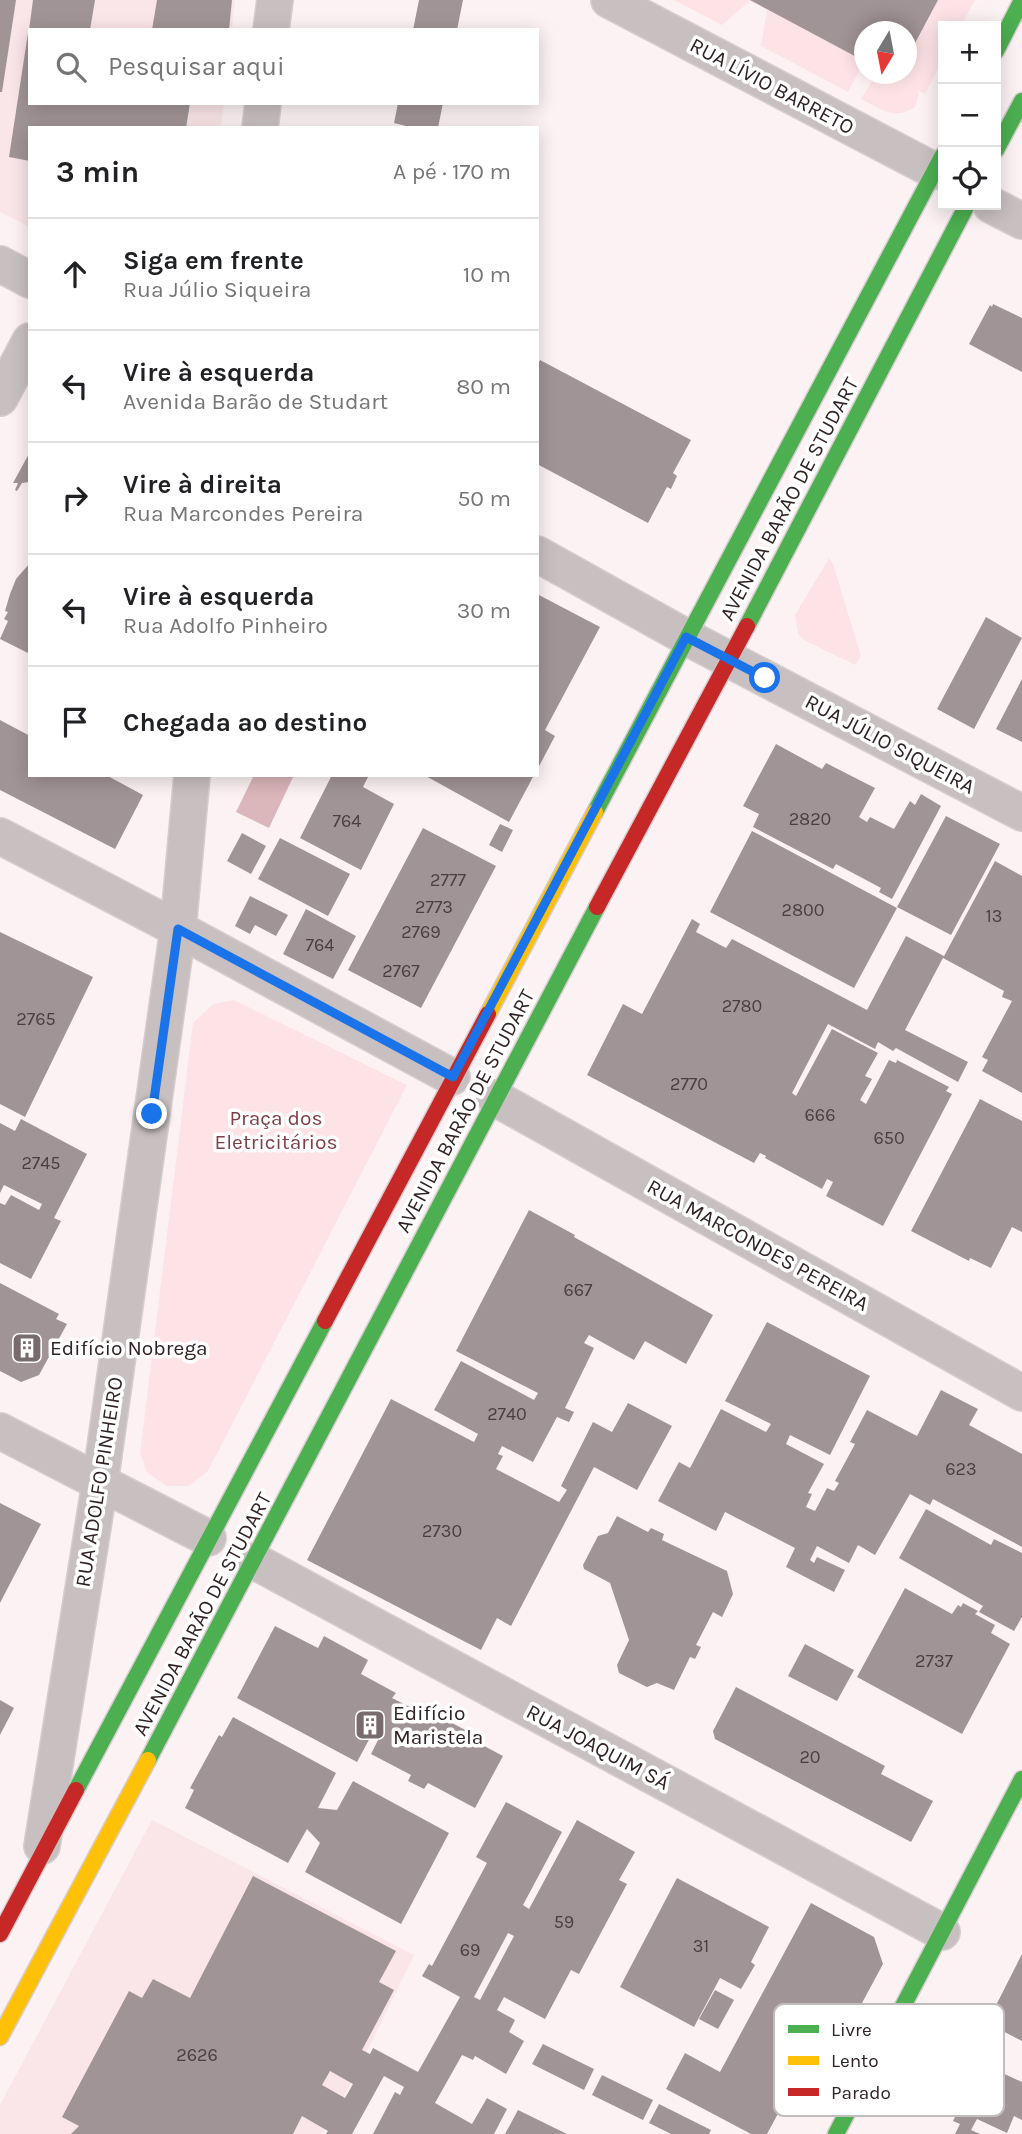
<!DOCTYPE html>
<html lang="pt">
<meta charset="utf-8">
<style>
body{margin:0;font-family:Karla,sans-serif;background:#f2f2f2;color:#202124}
.controls{position:absolute;right:21px;top:21px;display:grid;overflow:hidden;border-radius:0px;box-shadow:0 4px 18px #0003}
.controls button{width:63px;height:63px;display:grid;place-items:center;padding:0;border:0;border-bottom:2px solid #e0e0e0;background:#fff;color:#202124;font:35px sans-serif}
.compass{position:absolute;left:854px;top:21px;width:63px;height:63px;border-radius:50%;background:#fff;box-shadow:0 4px 18px #0003;rotate:190deg}
.stop{position:absolute;width:21px;height:21px;margin:-16px;border:5px solid #1a73e8;border-radius:50%;background:#fff}
.stop.end{background:#1a73e8;border-color:#fff;box-shadow:0 2px 7px #0008}
.list{margin:0;padding:0;list-style:none}
h2{display:flex;justify-content:space-between;align-items:center;height:91px;margin:0;padding:0 28px;font-size:30px}
h2 small{font-size:23px;font-weight:400;color:#757577}
.list li{display:grid;grid-template-columns:46px 1fr auto;gap:21px;align-items:center;box-sizing:border-box;height:112px;padding:0 28px;border-top:2px solid #e0e0e0}
.list b{display:block;font-size:26px;white-space:nowrap}
.list p{margin:0;font-size:23px;white-space:nowrap;color:#757577}
.list em{font-size:23px;font-style:normal;color:#757577}
.icon{flex:none;width:38px;height:38px;fill:none;stroke:currentColor;stroke-width:2;stroke-linecap:round;stroke-linejoin:round}
.map{position:relative;flex:none;width:1022px;height:2134px;overflow:hidden}
.search{position:absolute;background:#fff;box-shadow:0 4px 18px #0003;left:28px;top:28px;width:511px;height:77px;display:flex;align-items:center;gap:18px;box-sizing:border-box;padding:0 24px;border-radius:0px;color:#757577;font-size:26px}
.panel{position:absolute;background:#fff;box-shadow:0 4px 18px #0003;left:28px;top:126px;width:511px;height:651px;border-radius:0px}
.map>svg:first-child{display:block}
.built{fill:#fae5e8}
.green{fill:#fde3e6}
.water{fill:#dbb6ba}
.building{fill:#a19496;fill-rule:evenodd}
.lines{fill:none;stroke-linecap:round;stroke-linejoin:round}
.street-casing{stroke:#d6cdcf;stroke-width:38}
.fast-casing{stroke:#d6cdcf;stroke-width:19}
.slow-casing{stroke:#d6cdcf;stroke-width:19}
.jam-casing{stroke:#d6cdcf;stroke-width:19}
.street{stroke:#c8bfc0;stroke-width:35}
.fast{stroke:#4caf50;stroke-width:16}
.slow{stroke:#ffc107;stroke-width:16}
.jam{stroke:#c62828;stroke-width:16}
.route{stroke:#1a73e8;stroke-width:9}
.labels{text-anchor:middle;stroke-width:7;stroke-linejoin:round;paint-order:stroke}
.number-label{font-size:18px;fill:#4c3e40}
.street-label{font-size:21px;fill:#302224;stroke:#fff}
.park-label{font-size:21px;fill:#7e3e48;stroke:#fff}
.poi-label{font-size:21px;fill:#302224;stroke:#fff;text-anchor:start}
.key{fill:#fff;stroke:#c1bdbd;stroke-width:2}
.key-label{font-size:19px;fill:#302224}
</style>
<div class="map">
<svg width="1022" height="2134" viewBox="0 0 1022 2134">
<rect width="100%" height="100%" fill="#fcf2f4"/>
<!-- built -->
<path class="built" d="M 0,0 L 235,0 L 232,30 L 30,30 L 30,103 L 224,103 L 221,128 L 30,128 L 30,227 L 0,212 Z
M 152,1820 L 414,1955 L 355,2076 L 322,2134 L 0,2134 L 0,2105 Z"/>
<!-- green -->
<path class="green" d="M 674,0 L 975,0 L 961,26 L 943,26 L 943,59 L 925,94 L 917,90 L 919,94 L 915,107 C 894,121 881,109 861,99 L 876,74 L 906,74 L 906,32 L 864,32 L 864,62 L 848,92 L 761,46 L 767,10 L 750,1 L 722,25 Z
M 829,558 L 833,564 L 861,656 L 855,665 L 802,639 L 798,633 L 795,615 Z
M 234,1000 L 407,1085 L 208,1471 L 189,1486 L 166,1486 L 147,1472 L 140,1453 L 193,1023 L 213,1004 Z"/>
<!-- water -->
<path class="water" d="M 254,775 L 294,775 L 269,828 L 236,812 Z"/>
<!-- building -->
<path class="building" d="M 0,0 L 16,0 L 2,92 L 0,92 Z
M 33,0 L 95,0 L 90,30 L 29,30 Z
M 157,0 L 232,0 L 229,30 L 152,30 Z
M 419,0 L 463,0 L 457,30 L 413,30 Z
M 750,0 L 938,0 L 906,60 L 906,32 L 864,32 L 864,61 Z
M 28,33 L 30,103 L 190,103 L 186,128 L 30,128 L 30,161 L 9,157 Z
M 398,103 L 443,103 L 438,128 L 414,128 L 394,123 Z
M 993,304 L 1022,318 L 1022,372 L 969,344 L 990,305 L 992,307 Z
M 540,360 L 691,440 L 673,473 L 677,476 L 671,489 L 667,487 L 648,523 L 537,464 L 537,366 Z
M 30,452 L 30,482 L 22,483 L 17,491 L 15,490 L 18,483 L 13,483 Z
M 30,563 L 30,654 L 0,639 L 8,621 L 4,619 L 8,612 L 5,611 L 10,594 L 16,579 Z
M 537,594 L 600,627 L 545,730 L 555,736 L 537,770 Z
M 986,617 L 1022,638 L 974,729 L 937,709 Z
M 1022,679 L 1022,742 L 996,729 Z
M 0,720 L 30,736 L 30,775 L 106,775 L 143,795 L 115,849 L 0,790 Z
M 776,744 L 822,769 L 826,763 L 875,788 L 859,817 L 867,822 L 870,817 L 894,829 L 910,801 L 915,805 L 921,794 L 941,806 L 892,899 L 879,892 L 881,888 L 836,864 L 833,869 L 753,827 L 759,814 L 743,806 Z
M 332,775 L 369,775 L 363,787 L 394,804 L 361,870 L 300,838 Z
M 424,775 L 534,775 L 509,822 Z
M 946,816 L 1000,844 L 951,935 L 897,907 Z
M 500,824 L 513,830 L 502,852 L 489,845 Z
M 423,828 L 496,866 L 421,1008 L 348,970 Z
M 752,831 L 897,908 L 854,988 L 710,912 Z
M 242,833 L 266,846 L 251,874 L 227,861 Z
M 280,838 L 350,874 L 328,916 L 258,879 Z
M 995,861 L 1022,876 L 1022,1093 L 982,1071 L 988,1060 L 982,1057 L 1012,1001 L 1002,997 L 1004,991 L 943,958 Z
M 250,896 L 288,915 L 276,936 L 255,925 L 250,934 L 235,926 Z
M 306,909 L 356,936 L 333,979 L 283,954 Z
M 692,919 L 700,924 L 696,932 L 726,948 L 732,939 L 867,1010 L 906,936 L 944,956 L 905,1030 L 968,1062 L 958,1082 L 896,1048 L 893,1051 L 878,1042 L 875,1049 L 828,1024 L 792,1093 L 796,1096 L 832,1029 L 878,1053 L 865,1076 L 872,1079 L 860,1100 L 866,1104 L 889,1060 L 896,1063 L 897,1060 L 949,1087 L 946,1091 L 952,1094 L 883,1226 L 826,1196 L 833,1182 L 827,1179 L 822,1189 L 765,1158 L 766,1156 L 760,1153 L 754,1163 L 587,1075 L 623,1004 L 642,1014 Z
M 0,932 L 93,977 L 25,1117 L 0,1104 Z
M 980,1099 L 1022,1121 L 1022,1232 L 1012,1227 L 991,1268 L 970,1258 L 969,1261 L 911,1231 Z
M 21,1119 L 87,1154 L 54,1218 L 61,1221 L 31,1279 L 0,1263 L 0,1203 L 5,1205 L 11,1195 L 39,1210 L 42,1204 L 4,1185 L 0,1193 L 0,1123 L 15,1131 Z
M 529,1210 L 575,1235 L 574,1237 L 713,1315 L 686,1364 L 645,1341 L 634,1360 L 589,1335 L 584,1343 L 594,1348 L 565,1408 L 574,1412 L 569,1422 L 557,1417 L 533,1462 L 502,1446 L 498,1454 L 503,1456 L 496,1469 L 559,1502 L 567,1490 L 561,1486 L 593,1422 L 612,1432 L 628,1403 L 672,1426 L 637,1490 L 594,1467 L 511,1626 L 497,1618 L 481,1650 L 307,1560 L 391,1399 L 474,1442 L 478,1434 L 434,1410 L 461,1361 L 534,1400 L 538,1393 L 456,1351 Z
M 0,1283 L 59,1314 L 56,1319 L 67,1324 L 39,1375 L 21,1382 L 0,1371 Z
M 767,1322 L 870,1376 L 830,1455 L 790,1435 L 786,1444 L 824,1464 L 808,1493 L 812,1494 L 806,1507 L 815,1511 L 827,1488 L 834,1491 L 839,1483 L 835,1481 L 855,1444 L 850,1442 L 867,1410 L 917,1436 L 941,1390 L 978,1409 L 969,1425 L 1022,1454 L 1022,1547 L 933,1499 L 930,1505 L 910,1494 L 875,1555 L 858,1545 L 849,1563 L 817,1546 L 810,1560 L 814,1563 L 817,1557 L 845,1570 L 834,1592 L 786,1567 L 795,1548 L 725,1512 L 716,1531 L 658,1501 L 679,1462 L 690,1468 L 721,1409 L 766,1432 L 771,1424 L 725,1401 Z
M 0,1503 L 41,1524 L 0,1603 Z
M 926,1509 L 991,1545 L 994,1539 L 1022,1553 L 1022,1617 L 1014,1631 L 979,1612 L 983,1606 L 899,1558 Z
M 617,1516 L 648,1532 L 651,1528 L 664,1534 L 662,1540 L 727,1571 L 733,1594 L 722,1617 L 713,1612 L 696,1645 L 701,1647 L 695,1659 L 690,1657 L 674,1690 L 657,1683 L 647,1687 L 619,1673 L 617,1665 L 629,1640 L 610,1583 L 584,1569 L 583,1565 L 598,1536 L 608,1533 Z
M 905,1588 L 952,1614 L 958,1605 L 961,1607 L 963,1603 L 978,1611 L 975,1614 L 995,1625 L 991,1633 L 1010,1644 L 962,1734 L 857,1677 Z
M 275,1626 L 318,1648 L 324,1636 L 368,1660 L 361,1674 L 396,1693 L 392,1698 L 426,1715 L 429,1711 L 473,1734 L 471,1739 L 503,1756 L 475,1808 L 428,1783 L 424,1789 L 408,1781 L 411,1775 L 371,1754 L 378,1740 L 371,1736 L 357,1762 L 237,1698 Z
M 805,1644 L 854,1670 L 837,1701 L 788,1676 Z
M 736,1687 L 885,1766 L 881,1774 L 933,1801 L 911,1842 L 715,1739 L 713,1731 Z
M 0,1700 L 14,1708 L 0,1735 Z
M 233,1717 L 336,1773 L 318,1808 L 337,1810 L 353,1781 L 449,1833 L 401,1924 L 305,1872 L 320,1843 L 307,1829 L 288,1863 L 185,1808 L 194,1790 L 190,1788 L 219,1735 L 222,1737 Z
M 506,1802 L 562,1832 L 523,1905 L 529,1909 L 577,1820 L 635,1852 L 619,1880 L 627,1884 L 579,1974 L 571,1970 L 545,2019 L 504,1997 L 497,2010 L 515,2020 L 509,2032 L 524,2041 L 506,2074 L 475,2056 L 473,2060 L 462,2055 L 435,2103 L 472,2124 L 487,2098 L 507,2109 L 494,2134 L 373,2134 L 395,2092 L 400,2095 L 404,2087 L 384,2076 L 352,2134 L 326,2134 L 328,2131 L 302,2116 L 293,2134 L 71,2134 L 79,2126 L 62,2117 L 129,1991 L 142,1998 L 153,1979 L 190,1998 L 253,1876 L 396,1951 L 379,1982 L 394,1990 L 362,2050 L 370,2054 L 373,2048 L 418,2072 L 460,1997 L 422,1976 L 429,1964 L 432,1966 L 487,1863 L 476,1857 ZM 508,1933 L 514,1936 L 480,2000 L 474,1997 ZM 330,2071 L 353,2084 L 345,2098 L 322,2085 Z
M 677,1878 L 769,1927 L 751,1962 L 755,1965 L 741,1989 L 720,1978 L 694,2027 L 620,1987 Z
M 811,1903 L 874,1937 L 883,1964 L 827,2068 L 809,2056 L 767,2134 L 751,2134 L 666,2089 L 685,2053 L 720,2072 Z
M 1022,1954 L 1022,2041 L 987,2023 Z
M 715,1990 L 734,2000 L 718,2029 L 699,2019 Z
M 543,2044 L 594,2069 L 584,2090 L 532,2064 Z
M 981,2063 L 1022,2082 L 1022,2120 L 1014,2116 L 1007,2133 L 977,2119 L 971,2130 L 980,2134 L 955,2134 L 960,2124 L 953,2121 Z
M 602,2075 L 653,2100 L 643,2120 L 592,2095 Z
M 659,2104 L 711,2130 L 709,2134 L 671,2134 L 649,2123 Z
M 518,2110 L 567,2134 L 505,2134 Z"/>
<g class="lines">
<!-- street casing -->
<g class="street-casing">
<path id="street" d="M 609,0 L 935,171
M 271,30 L 275,0
M 260,128 L 263,103
M 991,205 L 1022,221
M 0,264 L 30,280
M 0,398 L 30,341
M 537,554 L 686,637 L 1022,813
M 0,836 L 178,929 L 452,1077
M 495,1098 L 1022,1393
M 0,1431 L 208,1538
M 254,1561 L 942,1932
M 42,1846 L 100,1483 L 178,929 L 192,775"/>
</g>
<!-- fast casing -->
<g class="fast-casing">
<path id="fast" d="M 996,51 L 1022,0
M 996,150 L 1022,101
M 747,626 L 967,205
M 595,812 L 943,155
M 148,1760 L 597,907
M 76,1790 L 325,1321
M 836,2134 L 1022,1779"/>
</g>
<!-- slow casing -->
<g class="slow-casing">
<path id="slow" d="M 488,1014 L 595,812
M 0,2037 L 148,1760"/>
</g>
<!-- jam casing -->
<g class="jam-casing">
<path id="jam" d="M 597,907 L 747,626
M 325,1321 L 488,1014
M 0,1934 L 76,1790"/>
</g>
<!-- street -->
<use href="#street" class="street"/>
<!-- fast -->
<use href="#fast" class="fast"/>
<!-- slow -->
<use href="#slow" class="slow"/>
<!-- jam -->
<use href="#jam" class="jam"/>
</g>
<g class="lines">
<!-- route -->
<path class="route" d="M 152,1114 L 178,929 L 453,1077 L 686,637 L 765,678"/>
</g>
<!-- icons -->
<defs>
<g id="building-square" transform="scale(1.575)"><rect x="-9" y="-9" width="18" height="18" rx="4" fill="#776b6d" stroke="#fff"/><path d="M-4-6H4V6H1V3H-1V6H-4ZM-2.5-4.3h1.7v1.8h-1.7ZM.8-4.3h1.7v1.8H.8ZM-2.5-1h1.7V.8h-1.7ZM.8-1h1.7V.8H.8Z" fill="#fff"/></g>
</defs>
<g fill-rule="evenodd">
<use href="#building-square" x="27" y="1348"/>
<use href="#building-square" x="370" y="1725"/>
</g>
<g class="labels">
<!-- number labels -->
<g class="number-label">
<text x="810" y="825">2820</text>
<text x="347" y="827">764</text>
<text x="448" y="886">2777</text>
<text x="434" y="913">2773</text>
<text x="803" y="916">2800</text>
<text x="994" y="922">13</text>
<text x="421" y="938">2769</text>
<text x="320" y="951">764</text>
<text x="401" y="977">2767</text>
<text x="742" y="1012">2780</text>
<text x="36" y="1025">2765</text>
<text x="689" y="1090">2770</text>
<text x="820" y="1121">666</text>
<text x="889" y="1144">650</text>
<text x="41" y="1169">2745</text>
<text x="578" y="1296">667</text>
<text x="507" y="1420">2740</text>
<text x="961" y="1475">623</text>
<text x="442" y="1537">2730</text>
<text x="934" y="1667">2737</text>
<text x="810" y="1763">20</text>
<text x="564" y="1928">59</text>
<text x="701" y="1952">31</text>
<text x="470" y="1956">69</text>
<text x="197" y="2061">2626</text>
</g>
<!-- street labels -->
<g class="street-label">
<text transform="translate(772 86) rotate(28)" y="7">RUA LÍVIO BARRETO</text>
<text transform="translate(789 499) rotate(-62)" y="7">AVENIDA BARÃO DE STUDART</text>
<text transform="translate(890 744) rotate(28)" y="7">RUA JÚLIO SIQUEIRA</text>
<text transform="translate(465 1111) rotate(-62)" y="7">AVENIDA BARÃO DE STUDART</text>
<text transform="translate(758 1245) rotate(29)" y="7">RUA MARCONDES PEREIRA</text>
<text transform="translate(99 1482) rotate(-81)" y="7">RUA ADOLFO PINHEIRO</text>
<text transform="translate(202 1614) rotate(-62)" y="7">AVENIDA BARÃO DE STUDART</text>
<text transform="translate(598 1747) rotate(28)" y="7">RUA JOAQUIM SÁ</text>
</g>
<!-- park labels -->
<g class="park-label">
<text x="276" y="1125">Praça dos<tspan x="276" dy="24">Eletricitários</tspan></text>
</g>
<!-- poi labels -->
<g class="poi-label">
<text x="50" y="1355">Edifício Nobrega</text>
<text x="393" y="1720">Edifício<tspan x="393" dy="24">Maristela</tspan></text>
</g>
</g>
<!-- legend -->
<rect x="774" y="2004" width="230" height="112" rx="10" class="key"/>
<rect x="788" y="2025" width="31" height="8" fill="#4caf50"/>
<rect x="788" y="2056" width="31" height="9" fill="#ffc107"/>
<rect x="788" y="2088" width="31" height="8" fill="#c62828"/>
<g class="key-label">
<text x="831" y="2036">Livre</text>
<text x="831" y="2067">Lento</text>
<text x="831" y="2099">Parado</text>
</g>
</svg>
<div class="controls">
<button>+</button>
<button>−</button>
<button><svg class="icon" aria-label="locate" viewBox="0 0 24 24"><circle cx="12" cy="12" r="6"/><path d="M12 2v4M12 18v4M2 12h4M18 12h4"/></svg></button>
</div>
<svg class="compass" viewBox="-18 -18 36 36"><path d="M0-13l5 13h-10z" fill="#e53935"/><path d="M0 13l5-13h-10z" fill="#757577"/></svg>
<div class="stop" style="left:765px;top:678px"></div>
<div class="stop end" style="left:152px;top:1114px"></div>
<div class="search"><svg class="icon" aria-label="search" viewBox="0 0 24 24"><circle cx="10" cy="10" r="6"/><path d="M15 15l6 6"/></svg>Pesquisar aqui</div>
<section class="panel">
<h2>3 min<small>A pé · 170 m</small></h2>
<ul class="list">
<li><svg class="icon" aria-label="ahead" viewBox="0 0 24 24"><path d="M12 20V5M6 11l6-6 6 6"/></svg><div><b>Siga em frente</b><p>Rua Júlio Siqueira</p></div><em>10 m</em></li>
<li><svg class="icon" aria-label="left" viewBox="0 0 24 24"><path d="M17 20v-9H6M10 6l-5 5 5 5"/></svg><div><b>Vire à esquerda</b><p>Avenida Barão de Studart</p></div><em>80 m</em></li>
<li><svg class="icon" aria-label="right" viewBox="0 0 24 24"><path d="M7 20v-9h11M14 6l5 5-5 5"/></svg><div><b>Vire à direita</b><p>Rua Marcondes Pereira</p></div><em>50 m</em></li>
<li><svg class="icon" aria-label="left" viewBox="0 0 24 24"><path d="M17 20v-9H6M10 6l-5 5 5 5"/></svg><div><b>Vire à esquerda</b><p>Rua Adolfo Pinheiro</p></div><em>30 m</em></li>
<li><svg class="icon" aria-label="arrive" viewBox="0 0 24 24"><path d="M6 21V4h12l-3 4 3 4H6"/></svg><div><b>Chegada ao destino</b></div></li>
</ul>
</section>
</div>
